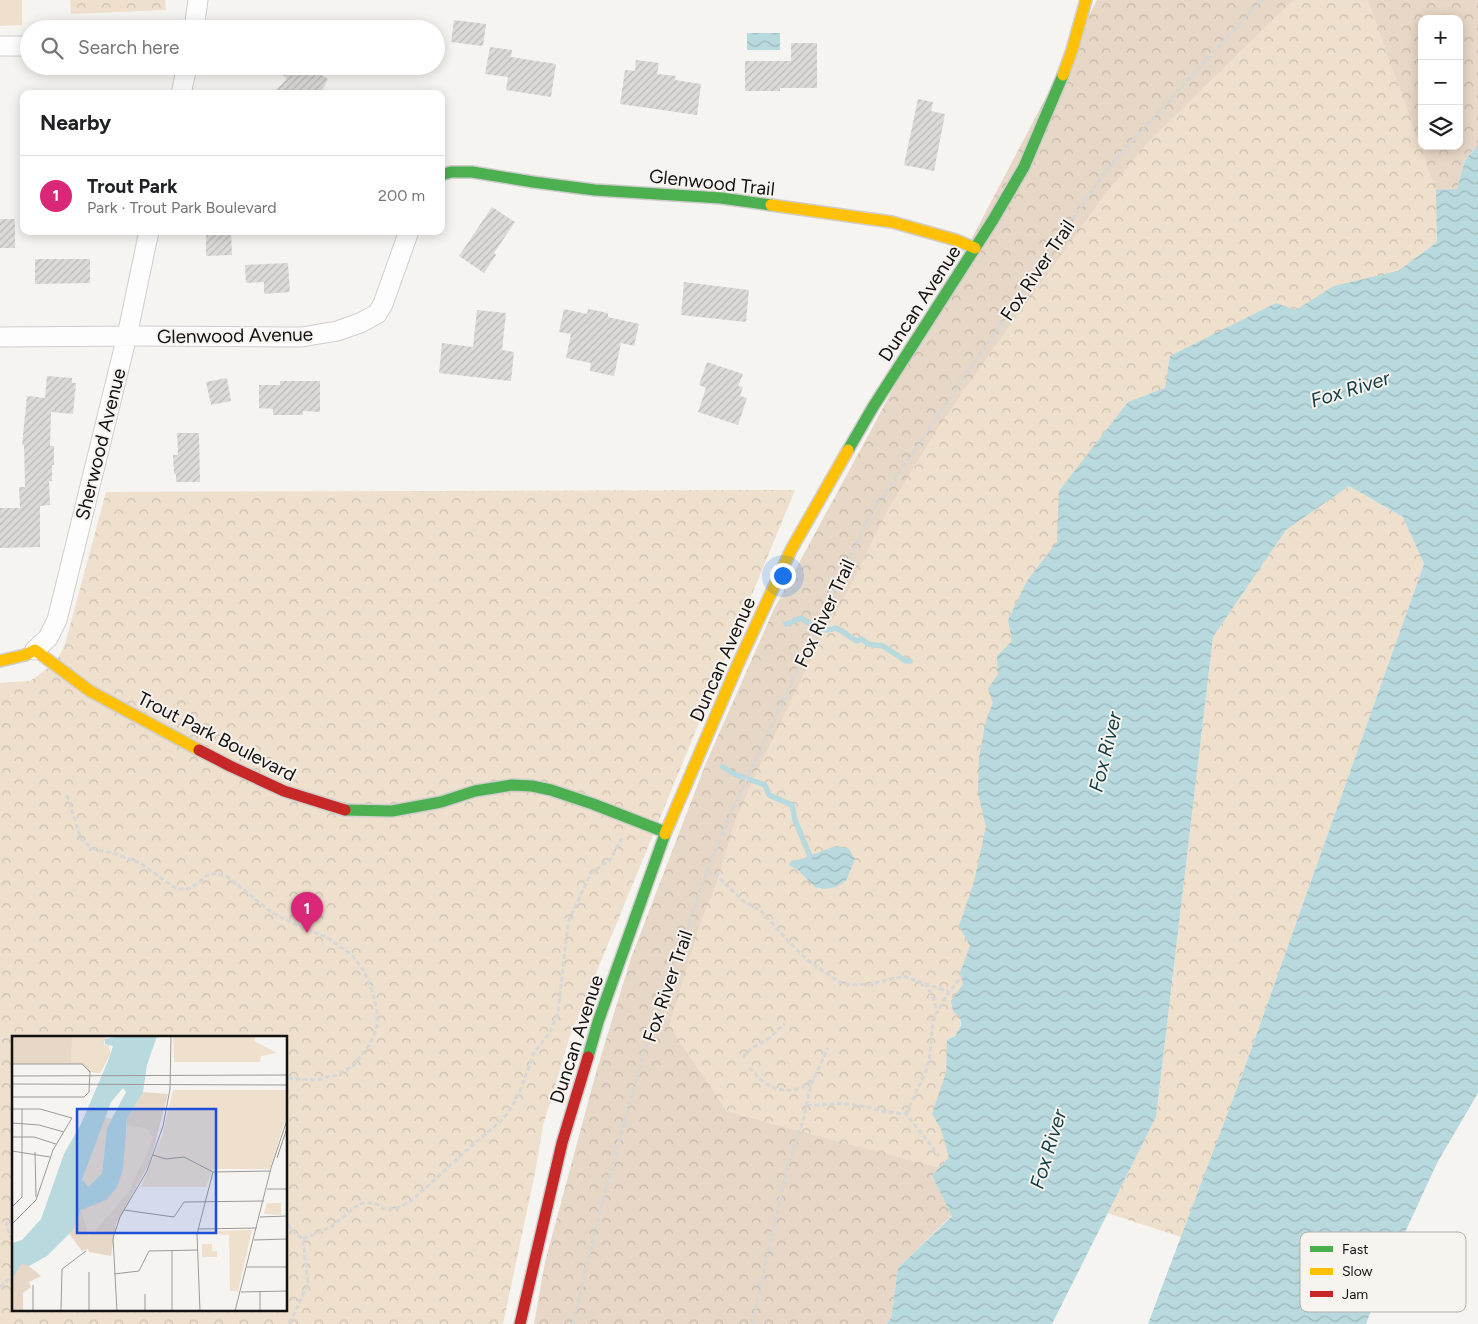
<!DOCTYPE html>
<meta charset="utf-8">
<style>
body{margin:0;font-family:Figtree,sans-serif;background:#f6f6f6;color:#202124}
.controls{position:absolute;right:15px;top:15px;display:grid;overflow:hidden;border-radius:10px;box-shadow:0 2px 12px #0003}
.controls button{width:45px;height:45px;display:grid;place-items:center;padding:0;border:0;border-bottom:1px solid #e0e0e0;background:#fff;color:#202124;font:25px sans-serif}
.you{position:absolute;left:782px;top:575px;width:18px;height:18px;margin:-12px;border:4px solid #fff;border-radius:50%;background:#1a73e8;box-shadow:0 0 0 8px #1a73e833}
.badge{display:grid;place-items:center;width:32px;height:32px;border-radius:50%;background:#db2777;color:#fff;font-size:16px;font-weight:700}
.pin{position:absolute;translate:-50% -41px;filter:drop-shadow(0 1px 2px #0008)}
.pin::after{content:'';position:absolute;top:26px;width:18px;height:15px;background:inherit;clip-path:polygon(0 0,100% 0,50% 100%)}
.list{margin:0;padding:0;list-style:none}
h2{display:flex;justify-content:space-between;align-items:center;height:65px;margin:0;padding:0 20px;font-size:21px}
h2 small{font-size:16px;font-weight:400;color:#757577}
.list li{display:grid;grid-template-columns:32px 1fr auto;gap:15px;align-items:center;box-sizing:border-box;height:80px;padding:0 20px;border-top:1px solid #e0e0e0}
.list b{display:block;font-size:19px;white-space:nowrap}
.list p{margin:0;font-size:16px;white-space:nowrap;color:#757577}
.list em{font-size:16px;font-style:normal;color:#757577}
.icon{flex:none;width:28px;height:28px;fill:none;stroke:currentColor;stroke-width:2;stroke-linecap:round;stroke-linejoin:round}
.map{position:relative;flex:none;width:1478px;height:1324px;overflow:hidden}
.search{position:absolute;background:#fff;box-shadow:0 2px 12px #0003;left:20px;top:20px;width:425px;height:55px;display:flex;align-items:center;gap:12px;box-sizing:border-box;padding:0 18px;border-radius:28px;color:#757577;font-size:19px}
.panel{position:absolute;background:#fff;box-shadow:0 2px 12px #0003;left:20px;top:90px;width:425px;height:145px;border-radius:10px}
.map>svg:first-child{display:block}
.grass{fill:#eee0cd}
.forest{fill:url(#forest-crowns);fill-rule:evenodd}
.park{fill:url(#park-crowns);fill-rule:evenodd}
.water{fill:url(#water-waves)}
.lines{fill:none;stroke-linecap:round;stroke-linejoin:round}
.stream{stroke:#b8d9dd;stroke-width:5.5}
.building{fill:url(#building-hatch)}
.street-casing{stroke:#d0cecc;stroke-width:21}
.fast-casing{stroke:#d0cecc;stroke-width:14}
.slow-casing{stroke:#d0cecc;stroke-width:14}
.jam-casing{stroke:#d0cecc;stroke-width:14}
.path{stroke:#d7d7d7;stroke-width:3;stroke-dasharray:5 2.5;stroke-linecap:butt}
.street{stroke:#fefdfd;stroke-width:19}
.fast{stroke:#4caf50;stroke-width:11}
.slow{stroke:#ffc107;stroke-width:11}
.jam{stroke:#c62828;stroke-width:11}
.labels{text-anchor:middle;stroke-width:4;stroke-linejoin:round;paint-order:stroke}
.street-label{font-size:19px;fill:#131210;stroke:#f7f4f0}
.water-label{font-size:20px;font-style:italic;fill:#123e44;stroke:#f7f4f0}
.inset-road{fill:none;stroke:#9b9a97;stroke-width:1}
.view{fill:#1d4ed8;fill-opacity:0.15;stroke:#1d4ed8;stroke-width:2.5}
.inset-edge{fill:none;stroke:#131210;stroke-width:2.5}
.key{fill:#f7f4f0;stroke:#b3b0ad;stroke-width:1}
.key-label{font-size:14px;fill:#131210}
</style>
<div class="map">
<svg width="1478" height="1324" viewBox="0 0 1478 1324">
<defs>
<pattern id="forest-crowns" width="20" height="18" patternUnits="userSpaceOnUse" patternTransform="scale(1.25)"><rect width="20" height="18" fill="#e7d7c6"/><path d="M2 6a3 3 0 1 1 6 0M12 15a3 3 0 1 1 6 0" fill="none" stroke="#c5b8a9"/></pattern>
<pattern id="park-crowns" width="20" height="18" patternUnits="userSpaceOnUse" patternTransform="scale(1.25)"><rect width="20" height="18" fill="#eee0cd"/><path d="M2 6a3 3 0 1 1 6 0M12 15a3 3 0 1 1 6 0" fill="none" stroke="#cbbfaf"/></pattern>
<pattern id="water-waves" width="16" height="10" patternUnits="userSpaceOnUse" patternTransform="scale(1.25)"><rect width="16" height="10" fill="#b8d9dd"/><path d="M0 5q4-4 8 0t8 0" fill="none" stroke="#9db9bd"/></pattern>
<pattern id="building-hatch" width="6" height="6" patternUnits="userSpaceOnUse" patternTransform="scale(1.25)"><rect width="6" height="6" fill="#dbdad7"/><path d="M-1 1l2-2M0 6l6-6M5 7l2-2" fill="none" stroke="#bbbab8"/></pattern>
</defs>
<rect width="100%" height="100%" fill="#f6f4f1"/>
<!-- grass -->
<path class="grass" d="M 0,0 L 22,0 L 22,25 L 0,26 Z"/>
<!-- forest -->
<path class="forest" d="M 1097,0 L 1478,0 L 1478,145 L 1465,160 L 1457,189 L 947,1040 L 946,1073 L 949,1157 L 932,1176 L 952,1215 L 898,1268 L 891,1318 L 886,1324 L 534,1324 L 545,1262 L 597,1069 L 631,958 L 706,763 L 774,609 L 877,419 ZM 1422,19 L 1459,19 L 1459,146 L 1422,146 Z"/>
<!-- park -->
<path class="park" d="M 70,0 L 165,0 L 166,10 L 71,14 Z
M 1293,0 L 1368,0 L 1436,190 L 1437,242 L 1398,271 L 1334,286 L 1296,310 L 1165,388 L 1128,402 L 1059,491 L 1057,542 L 1027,581 L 1013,641 L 997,656 L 998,674 L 989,689 L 993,703 L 986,720 L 979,758 L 978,793 L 986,826 L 974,882 L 959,925 L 970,946 L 960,973 L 963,984 L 953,1011 C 965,1023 962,1033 947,1040 L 946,1073 L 932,1114 L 941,1129 L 949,1157 L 939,1168 L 727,1112 L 669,1026 L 701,921 L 715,887 L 735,821 L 752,782 L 815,650 L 849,589 L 886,513 L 906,480 L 939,426 L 993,349 L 1106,193 L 1149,141 Z
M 1349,486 L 1403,517 L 1424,564 L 1242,1075 L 1181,1237 L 1107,1213 L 1156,1117 L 1213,637 L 1286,530 Z
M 795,490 L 569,1039 L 543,1126 L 535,1173 L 503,1324 L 0,1324 L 0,683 L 30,681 L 56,662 L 65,644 L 106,492 ZM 14,1038 L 286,1038 L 286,1310 L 14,1310 Z"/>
<!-- water -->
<path class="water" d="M 747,33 L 780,33 L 780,50 L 747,50 Z
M 1478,145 L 1478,1093 L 1437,1163 L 1383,1280 L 1366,1324 L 1148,1324 L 1242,1075 L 1424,564 L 1403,517 L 1349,486 L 1286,530 L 1213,637 L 1156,1117 L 1052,1324 L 886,1324 L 891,1318 L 898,1268 L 952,1216 L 932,1176 L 949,1157 L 941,1129 L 932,1114 L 946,1073 L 947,1040 L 955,1036 L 961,1026 L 960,1017 L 953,1011 L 951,1001 L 963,984 L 960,973 L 970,946 L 959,926 L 974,882 L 986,827 L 978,793 L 979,758 L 986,720 L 993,703 L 988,689 L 998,674 L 997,656 L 1012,641 L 1008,620 L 1027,581 L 1057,542 L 1059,491 L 1128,402 L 1165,388 L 1170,356 L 1276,303 L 1296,310 L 1334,286 L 1398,271 L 1437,242 L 1436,190 L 1457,189 L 1465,160 Z
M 837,846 L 849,849 L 855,859 L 846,881 L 836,887 L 824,889 L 815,887 L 798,870 L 789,865 L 791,861 C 807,859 821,850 837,846 Z"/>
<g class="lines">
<!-- stream -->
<path class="stream" d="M 786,624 L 801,618 C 812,624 822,634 835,628 L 842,631 L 856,641 L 862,639 L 868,644 L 883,646 L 906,661 L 910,661
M 723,767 L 734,774 L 765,785 L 769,795 L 792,805 L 795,820 L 810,856"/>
</g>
<!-- building -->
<path class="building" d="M 454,20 L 486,24 L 483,46 L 451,42 Z
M 791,43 L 817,43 L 817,88 L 780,88 L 780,91 L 745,91 L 745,61 L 791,61 Z
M 490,47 L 512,50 L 511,57 L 556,64 L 551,97 L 506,90 L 508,77 L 485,74 Z
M 636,60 L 659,63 L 657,74 L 676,76 L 675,80 L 701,84 L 697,115 L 620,104 L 625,70 L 635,71 Z
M 289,66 L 307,66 L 328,79 L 320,94 L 308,94 L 301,90 L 298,94 L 272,94 L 287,79 L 283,75 Z
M 918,99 L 933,102 L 931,111 L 945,114 L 934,171 L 904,165 Z
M 492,207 L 515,222 L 494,253 L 496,255 L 484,273 L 459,256 Z
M 0,219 L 15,219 L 15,248 L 0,248 Z
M 206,231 L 231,231 L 232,255 L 206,256 Z
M 35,259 L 90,259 L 90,283 L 35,284 Z
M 288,263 L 290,292 L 264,294 L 264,282 L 246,283 L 245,265 Z
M 684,282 L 749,290 L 746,322 L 681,315 Z
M 564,309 L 587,314 L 588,309 L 608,313 L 608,317 L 639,324 L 634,346 L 621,343 L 614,376 L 590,371 L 591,363 L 566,358 L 571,334 L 559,332 Z
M 477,310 L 506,313 L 502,350 L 514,352 L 511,381 L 439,373 L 442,343 L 473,347 Z
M 707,362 L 743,374 L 738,386 L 743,387 L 740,396 L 747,398 L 738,425 L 698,412 L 706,388 L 699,385 Z
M 47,376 L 72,378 L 72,383 L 76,383 L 73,414 L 51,412 L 50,446 L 54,446 L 54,465 L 52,465 L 52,481 L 49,481 L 50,505 L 40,506 L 40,547 L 0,548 L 0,508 L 20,508 L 19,487 L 25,487 L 24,445 L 22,445 L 27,396 L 45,398 Z
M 227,378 L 231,401 L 211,405 L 206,382 Z
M 280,381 L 320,381 L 320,412 L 303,411 L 303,415 L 273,415 L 273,409 L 259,408 L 259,385 L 280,385 Z
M 177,433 L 199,433 L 200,482 L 176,482 L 176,474 L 174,474 L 173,455 L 178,455 Z"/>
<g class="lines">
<!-- street casing -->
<g class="street-casing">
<path id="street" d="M 194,29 L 198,0
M 0,46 L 29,46
M 181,94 L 187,66
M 0,337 L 141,336 L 284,337 L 302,337 L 337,331 L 360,323 L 377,314 L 383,304 L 409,231
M 35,650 L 48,638 L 57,620 L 127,336 L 149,231"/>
</g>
<!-- fast casing -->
<g class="fast-casing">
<path id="fast" d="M 441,175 L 451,172 L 472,172 L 533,182 L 595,190 L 721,198 L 771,205
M 848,450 L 873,407 L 993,220 L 1024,167 L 1063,75
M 345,810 L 392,811 L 441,802 L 475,791 L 512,785 L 532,786 L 551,790 L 593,804 L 665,832
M 588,1057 L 598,1022 L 665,834"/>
</g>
<!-- slow casing -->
<g class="slow-casing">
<path id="slow" d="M 1063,75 L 1072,50 L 1086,0
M 771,205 L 892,222 L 956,240 L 975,248
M 0,661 L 25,655 L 35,650 L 90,691 L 199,750
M 665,834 L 738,664 L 791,550 L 848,450"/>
</g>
<!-- jam casing -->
<g class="jam-casing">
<path id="jam" d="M 199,750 L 230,766 L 284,791 L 345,810
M 520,1324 L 562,1143 L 588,1057"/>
</g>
<!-- path -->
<path class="path" d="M 67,795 L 81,839 L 91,848 L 116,854 L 140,863 L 172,886 L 179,889 L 188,889 L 198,883 L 206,876 L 216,873 L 228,877 L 271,912 L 296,925 L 326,937 L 352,955 L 364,971 L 372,990 L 377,1010 L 377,1027 L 370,1044 L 353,1066 L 336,1075 L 317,1080 L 286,1078
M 707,871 L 716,875 L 742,900 L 761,911 L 789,942 L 809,961 L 839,982 L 851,985 L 871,984 L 903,976 L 949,992
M 925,983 L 934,1000 L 937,1012
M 743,1058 C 749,1046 759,1046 769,1038 C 775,1033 778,1028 785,1024
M 749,1068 C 754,1071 756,1076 760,1079 C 778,1094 799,1095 814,1077
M 807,1105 C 820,1106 833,1103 847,1104 C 867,1106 886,1113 906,1114 L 939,1156
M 906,1114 L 926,1071 L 930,1055 L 933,1019 L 949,992 L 962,976
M 14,1217 L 9,1220 L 6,1226 L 14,1244
M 286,1217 L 291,1230 L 303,1239 L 308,1284 L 293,1316 L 287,1324
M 303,1239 L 331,1227 L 355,1207 L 365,1202 L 376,1204 L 384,1209 L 397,1208 L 411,1201 L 441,1174 L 461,1155 L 503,1119 L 513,1105 L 520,1091 L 534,1053 L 550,1032 L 558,1013 L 568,922 L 591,873 L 610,860 L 622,838
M 0,1287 L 14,1274
M 573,1324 L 603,1199 L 643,1056 L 707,871 L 734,806 L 868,518 L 1106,170 L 1261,0
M 752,1324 L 788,1164 L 803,1121 L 811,1085 L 828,1048"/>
<!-- street -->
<use href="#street" class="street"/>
<!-- fast -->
<use href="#fast" class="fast"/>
<!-- slow -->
<use href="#slow" class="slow"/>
<!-- jam -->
<use href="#jam" class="jam"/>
</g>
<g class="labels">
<!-- street labels -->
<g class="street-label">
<text transform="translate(712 182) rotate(6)" y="7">Glenwood Trail</text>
<text transform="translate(1037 270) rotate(-56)" y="7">Fox River Trail</text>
<text transform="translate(919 303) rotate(-57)" y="7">Duncan Avenue</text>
<text transform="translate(235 335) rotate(-1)" y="7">Glenwood Avenue</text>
<text transform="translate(100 444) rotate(-76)" y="7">Sherwood Avenue</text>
<text transform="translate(824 613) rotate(-65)" y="7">Fox River Trail</text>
<text transform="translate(722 659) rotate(-66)" y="7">Duncan Avenue</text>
<text transform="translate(217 736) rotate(27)" y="7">Trout Park Boulevard</text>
<text transform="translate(667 986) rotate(-71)" y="7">Fox River Trail</text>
<text transform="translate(576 1039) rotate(-72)" y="7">Duncan Avenue</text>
</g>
<!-- water labels -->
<g class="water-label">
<text transform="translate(1350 389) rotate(-17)" y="7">Fox River</text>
<text transform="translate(1105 752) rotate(-76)" y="7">Fox River</text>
<text transform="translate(1048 1149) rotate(-73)" y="7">Fox River</text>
</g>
</g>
<!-- overview -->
<g transform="translate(12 1036)">
<rect width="275" height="275" fill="#f6f4f1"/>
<path d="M 255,167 L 269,167 L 269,179 L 252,178 ZM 240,194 L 226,255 L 218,255 L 217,199 L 202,198 L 202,195 Z" fill="#eee0cd"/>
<path d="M 0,0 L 94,0 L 91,10 L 97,11 L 98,18 L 88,37 L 78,36 L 69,28 L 0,28 ZM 131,56 L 156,58 L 138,126 L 104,188 L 99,220 L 77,216 L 76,213 L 70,215 L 56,196 L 115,99 L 115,83 ZM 12,226 L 29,240 L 17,246 L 19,251 L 11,257 L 11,275 L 0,275 L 0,244 L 8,228 Z" fill="#e7d7c6"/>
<path d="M 60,0 L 94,0 L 90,9 L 97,9 L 97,16 L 88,37 L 81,36 L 71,26 L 59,26 ZM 161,0 L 244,0 L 242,5 L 265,17 L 249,20 L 248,26 L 162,26 ZM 161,54 L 275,54 L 275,78 L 258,133 L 201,133 L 194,151 L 129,151 L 150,100 ZM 93,81 L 100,83 L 95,92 L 90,137 L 77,152 L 70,144 ZM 115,89 L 136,93 L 141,101 L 138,111 L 116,157 L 77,202 L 69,174 L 95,161 L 108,143 ZM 190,208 L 200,208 L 200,215 L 205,215 L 205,221 L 190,221 Z" fill="#eee0cd"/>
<path d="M 107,0 L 145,0 L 135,29 L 131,56 L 115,83 L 111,133 L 105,151 L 94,164 L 69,174 L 61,194 L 35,220 L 17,230 L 9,228 L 0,244 L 0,207 L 10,204 L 29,183 L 52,118 L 69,88 L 96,25 L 101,10 L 93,8 L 93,3 ZM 111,52 L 114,56 L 95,92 L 90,137 L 77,151 L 70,144 L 99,66 Z" fill="#b8d9dd" fill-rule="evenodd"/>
<path class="inset-road" d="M 0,28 L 70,28 L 78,36 L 77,56 L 72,61 L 0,61M 0,40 L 275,39M 0,48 L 275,49M 0,73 L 28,73 L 60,82 L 41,114 L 24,164 L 0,188M 0,87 L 27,89 L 52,96M 0,101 L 22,101 L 44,108M 0,115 L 38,121M 23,116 L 24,161M 141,119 L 154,123 L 172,121 L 201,136 L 259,135M 265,122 L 275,92M 255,153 L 275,153M 0,171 L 10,161 L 10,73M 112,174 L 162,181 L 172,166 L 252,165M 248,181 L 275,180M 186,193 L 245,192M 242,204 L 275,203M 235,231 L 275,231M 77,236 L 77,275M 102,238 L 127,235 L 137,215 L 186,214M 248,255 L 248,275M 229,256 L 275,255M 21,275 L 21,249M 49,275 L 50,233 L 74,215M 105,275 L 101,202 L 108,181 L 135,135 L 151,90 L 158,53 L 159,0M 133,275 L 133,258M 160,275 L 160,215M 188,275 L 185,198 L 201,136M 223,275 L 259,132 L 275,84"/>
<path class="view" d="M 65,73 L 204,73 L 204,197 L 65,197 Z"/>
<rect width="275" height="275" class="inset-edge"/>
</g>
<!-- legend -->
<rect x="1300" y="1232" width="166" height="80" rx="8" class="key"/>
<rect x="1310" y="1246" width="23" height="6" fill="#4caf50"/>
<rect x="1310" y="1268" width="23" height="7" fill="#ffc107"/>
<rect x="1310" y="1291" width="23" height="6" fill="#c62828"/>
<g class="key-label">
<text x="1342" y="1254">Fast</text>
<text x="1342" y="1276">Slow</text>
<text x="1342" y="1299">Jam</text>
</g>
</svg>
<div class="controls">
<button>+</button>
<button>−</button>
<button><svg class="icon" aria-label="layers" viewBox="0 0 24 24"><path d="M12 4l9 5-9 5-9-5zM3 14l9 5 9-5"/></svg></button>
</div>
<div class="you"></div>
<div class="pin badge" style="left:307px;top:933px">1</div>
<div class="search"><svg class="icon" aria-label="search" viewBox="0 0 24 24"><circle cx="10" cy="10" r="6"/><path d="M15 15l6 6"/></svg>Search here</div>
<section class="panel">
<h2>Nearby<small></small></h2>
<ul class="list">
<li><span class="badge">1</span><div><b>Trout Park</b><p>Park · Trout Park Boulevard</p></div><em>200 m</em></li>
</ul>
</section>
</div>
